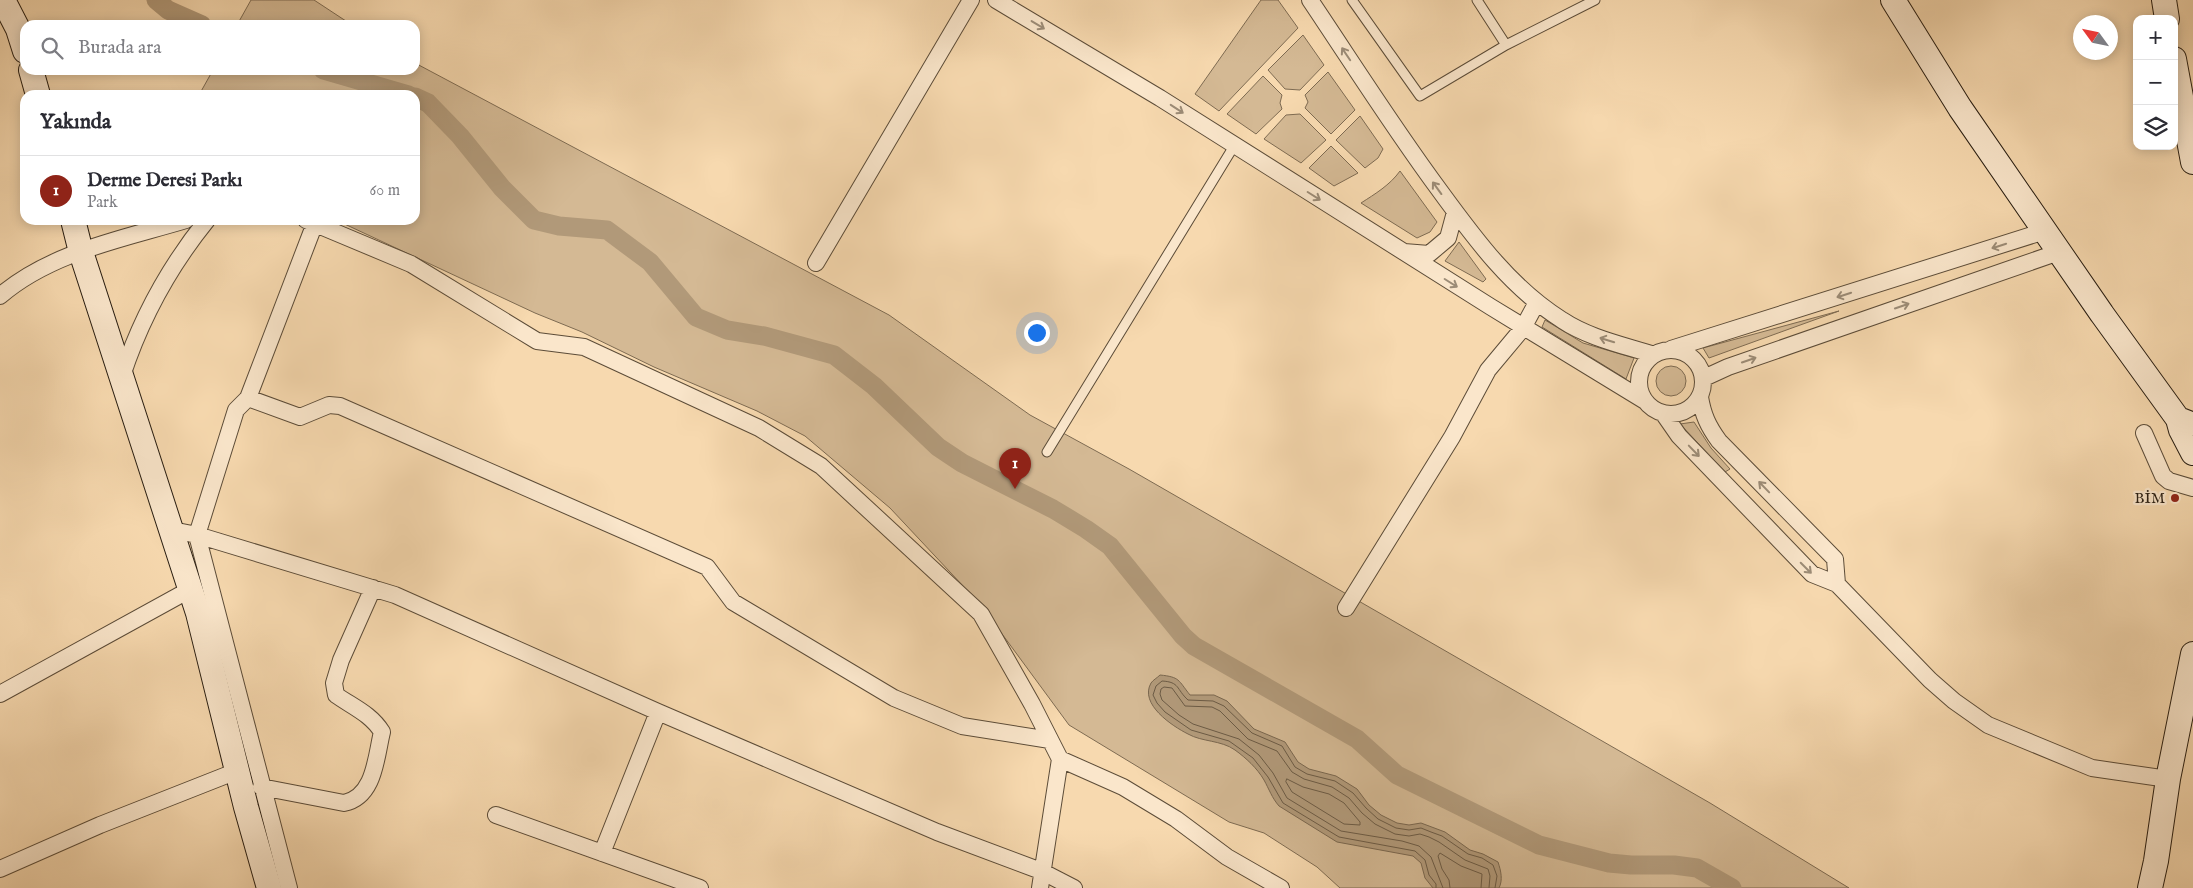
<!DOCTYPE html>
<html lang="tr">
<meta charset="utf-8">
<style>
body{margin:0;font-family:"IM FELL English",serif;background:#f7f7f7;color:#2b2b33}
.controls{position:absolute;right:15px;top:15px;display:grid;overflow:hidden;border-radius:10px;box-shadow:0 2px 12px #0003}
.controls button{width:45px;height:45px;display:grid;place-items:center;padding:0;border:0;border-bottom:1px solid #e1e1e2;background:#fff;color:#2b2b33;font:25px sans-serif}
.compass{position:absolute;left:2073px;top:15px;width:45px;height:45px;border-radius:50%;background:#fff;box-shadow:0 2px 12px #0003;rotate:303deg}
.you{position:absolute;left:1036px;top:332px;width:18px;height:18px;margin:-12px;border:4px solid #fff;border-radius:50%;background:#1a73e8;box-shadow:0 0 0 8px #1a73e833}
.badge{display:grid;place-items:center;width:32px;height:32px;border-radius:50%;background:#8f2418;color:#fff;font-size:16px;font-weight:700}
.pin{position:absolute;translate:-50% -41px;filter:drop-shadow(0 1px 2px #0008)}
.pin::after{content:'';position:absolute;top:26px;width:18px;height:15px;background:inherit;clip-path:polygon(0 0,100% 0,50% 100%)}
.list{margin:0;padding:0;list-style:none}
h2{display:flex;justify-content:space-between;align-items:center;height:65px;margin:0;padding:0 20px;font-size:21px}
h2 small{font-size:16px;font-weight:400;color:#7c7c81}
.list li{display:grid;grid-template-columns:32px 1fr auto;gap:15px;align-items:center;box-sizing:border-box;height:70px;padding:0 20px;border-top:1px solid #e1e1e2}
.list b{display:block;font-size:19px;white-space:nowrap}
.list p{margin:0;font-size:16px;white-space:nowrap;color:#7c7c81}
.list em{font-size:16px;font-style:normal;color:#7c7c81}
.icon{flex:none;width:28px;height:28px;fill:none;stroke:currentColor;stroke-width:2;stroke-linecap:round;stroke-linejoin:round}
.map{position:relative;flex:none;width:2193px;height:888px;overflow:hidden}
.search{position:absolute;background:#fff;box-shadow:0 2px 12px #0003;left:20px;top:20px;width:400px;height:55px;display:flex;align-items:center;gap:12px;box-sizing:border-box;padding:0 18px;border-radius:15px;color:#7c7c81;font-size:19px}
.panel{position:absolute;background:#fff;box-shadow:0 2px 12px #0003;left:20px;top:90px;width:400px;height:135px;border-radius:15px}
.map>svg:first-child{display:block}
.green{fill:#d4b994;stroke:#7e6b52}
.water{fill:#b19979;stroke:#7a674f}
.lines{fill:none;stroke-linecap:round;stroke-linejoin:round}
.shore{stroke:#6c5b45;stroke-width:1}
.canal{stroke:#b19979;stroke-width:19}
.lane-casing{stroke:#5c4c38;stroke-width:11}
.street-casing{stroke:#5c4c38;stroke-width:18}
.secondary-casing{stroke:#281d11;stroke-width:26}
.lane{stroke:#fae6cb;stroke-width:9}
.street{stroke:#fae6cb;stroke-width:16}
.secondary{stroke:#fae6cb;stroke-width:24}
.oneway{stroke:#9c8c77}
.poi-dot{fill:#8f2418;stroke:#fae6cb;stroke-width:2}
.labels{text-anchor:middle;stroke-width:4.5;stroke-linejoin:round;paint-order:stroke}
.poi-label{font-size:15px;fill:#281d11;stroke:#fae6cb;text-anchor:end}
</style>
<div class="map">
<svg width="2193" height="888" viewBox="0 0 2193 888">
<rect width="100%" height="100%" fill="#f7d9af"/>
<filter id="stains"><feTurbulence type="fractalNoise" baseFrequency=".004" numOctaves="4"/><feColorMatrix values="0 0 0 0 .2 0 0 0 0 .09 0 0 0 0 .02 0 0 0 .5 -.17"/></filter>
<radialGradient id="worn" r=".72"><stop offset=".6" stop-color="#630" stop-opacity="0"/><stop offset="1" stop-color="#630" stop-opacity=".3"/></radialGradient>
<!-- green -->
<path class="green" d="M 251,0 L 314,0 L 352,25 L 237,25 Z
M 1261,0 L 1278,0 L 1298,28 L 1219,111 L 1195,94 Z
M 1303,35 L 1324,65 L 1300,90 L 1285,89 L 1268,70 Z
M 415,63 L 889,315 L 1030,415 L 1129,469 L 1710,803 L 1849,888 L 1340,888 L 1317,867 L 1264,833 L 1229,822 L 1069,725 L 980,604 L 890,508 L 805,436 L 757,411 L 654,367 L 582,332 L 535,313 L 336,220 L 415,220 L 415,95 L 199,95 L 213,70 L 415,70 Z
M 1328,72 L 1355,110 L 1331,134 L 1305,108 L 1308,102 L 1305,95 Z
M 1263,76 L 1282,95 L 1280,103 L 1282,109 L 1256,134 L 1227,114 Z
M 1300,114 L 1326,140 L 1301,163 L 1264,139 L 1286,115 Z
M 1360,116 L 1383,149 L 1378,158 L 1365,168 L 1336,140 Z
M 1331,146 L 1358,173 L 1334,186 L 1309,168 Z
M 1400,171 L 1437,222 L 1430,232 L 1417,238 L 1361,203 C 1375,194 1390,185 1400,171 Z
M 1459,242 L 1486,279 L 1483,282 L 1445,261 Z
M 1839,311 L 1709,358 L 1703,348 Z
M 1545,320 L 1583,343 L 1634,358 L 1626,379 L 1542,327 Z
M1656 381a15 15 0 1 1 30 0a15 15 0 1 1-30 0Z
M 1694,422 L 1711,448 L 1730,469 L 1725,472 L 1680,424 Z"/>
<!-- water -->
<path class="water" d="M 1160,675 C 1180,677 1178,680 1190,695 L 1214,695 L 1227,701 L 1254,729 L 1285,742 L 1298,762 L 1309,769 L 1336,776 L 1357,789 L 1369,805 L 1381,815 L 1397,823 L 1409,825 L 1421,823 L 1445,832 L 1470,850 L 1483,854 L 1498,862 C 1501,871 1503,880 1499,888 L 1433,888 L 1425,878 L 1421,863 L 1413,856 L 1337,842 L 1279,806 C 1272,798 1269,789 1264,780 C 1257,768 1246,758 1235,750 C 1221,740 1202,742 1188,734 C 1172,726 1139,704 1151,683 C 1153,680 1157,678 1160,675 Z"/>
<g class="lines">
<!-- shore -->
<path class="shore" d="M 1287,779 L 1303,787 L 1329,794 L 1344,803 L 1360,822 L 1360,825 L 1344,824 L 1292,792 L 1286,782 Z
M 1436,888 L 1436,884 L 1429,875 L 1425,860 L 1415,851 L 1339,837 L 1283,803 L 1268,777 L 1253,758 L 1229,741 L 1191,730 L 1165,712 L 1157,703 L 1153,695 L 1156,686 L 1162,681 C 1180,682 1176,689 1188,700 L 1213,701 L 1224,706 L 1252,733 L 1282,746 L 1295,767 L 1307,774 L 1335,781 L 1353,793 L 1366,808 L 1378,819 L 1396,828 L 1409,830 L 1421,828 L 1431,832 L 1442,836 L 1468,854 L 1482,858 L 1493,865 L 1497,876 L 1495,888
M 1443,888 L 1431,857 L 1419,846 L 1402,841 L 1341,831 L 1287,798 L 1273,773 L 1259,755 L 1239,739 L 1193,724 L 1179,715 L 1162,700 L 1160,694 L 1161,689 L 1164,687 L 1172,688 L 1185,706 L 1212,707 L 1220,711 L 1248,739 L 1277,751 L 1292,772 L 1304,779 L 1332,787 L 1349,798 L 1362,813 L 1375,824 L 1395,834 L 1409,836 L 1420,834 L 1429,837 L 1439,842 L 1465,860 L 1488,869 L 1490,876 L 1489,888
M 1450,888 L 1449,880 L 1442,869 L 1438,856 L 1440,853 L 1461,866 L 1482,874 L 1481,888"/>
<!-- canal -->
<path class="canal" d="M 156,0 L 168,10 L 202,25
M 323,70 L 409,95
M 415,97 L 428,103 L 460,136 L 502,188 L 534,220 L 559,226 L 607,230 L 650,262 L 696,317 L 727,330 L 764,336 L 834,355 L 874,386 L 938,447 L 962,463 L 1053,509 L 1086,529 L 1110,546 L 1183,636 L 1194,646 L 1357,739 L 1397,775 L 1539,845 L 1609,863 L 1631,865 L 1674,865 L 1697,868 L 1732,888"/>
<!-- lane casing -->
<g class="lane-casing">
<path id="lane" d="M 1352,0 L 1420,96 L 1506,45 L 1595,0
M 1477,0 L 1506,45
M 1047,452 L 1234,146"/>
</g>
<!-- street casing -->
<g class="street-casing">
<path id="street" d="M 996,0 L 1160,98 L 1491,307 L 1645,401
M 1310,0 C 1353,64 1394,129 1440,191 C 1475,239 1511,288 1562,320 C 1589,338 1623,345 1654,355
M 306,220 L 411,264 L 537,341 L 584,347 L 759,428 L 821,466 L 981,614 L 1032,704 L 1060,759 L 1123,787 L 1176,819 L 1227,857 L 1281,888
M 315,223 L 248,398 L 300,417 L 329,405 L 340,406 L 707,567 L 733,602 L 894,698 L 962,726 L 1050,740
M 1404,252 L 1429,254 L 1448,238 L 1455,212
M 816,263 L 971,0
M 0,296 C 51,252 123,239 186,220
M 1671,349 L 2045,231
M1639 382a32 32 0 1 1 64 0a32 32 0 1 1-64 0Z
M 122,376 C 141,318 169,267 207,220
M 1704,378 L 1728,367 L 2059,252
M 248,398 L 236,410 L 197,535 L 289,888
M 1663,413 L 1679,436 L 1812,574 L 1837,584 L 1835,559 L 1719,441 C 1708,426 1703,415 1700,397
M 2144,433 L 2163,476 L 2169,481 L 2193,488
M 172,530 L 197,535 L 395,595 L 658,712 L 937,832 L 1041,871 L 1074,888
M 1837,584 L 1930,680 L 1954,701 L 1988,725 L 2092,768 L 2168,779
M 1346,608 L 1452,437 L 1488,370 L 1523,328 L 1537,302
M 0,694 L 191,589
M 261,787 L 344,803 C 375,797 376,756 382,732 C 371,714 353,707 336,695 L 334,683 L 341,660 L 373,588
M 496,815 L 700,888
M 602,853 L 658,712
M 0,869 L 100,825 L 237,771
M 1040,888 L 1060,759"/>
</g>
<!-- secondary casing -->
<g class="secondary-casing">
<path id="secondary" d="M 3,0 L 18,29 L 25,51
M 1893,0 L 1960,108 L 2102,314 L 2178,419
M 2164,0 L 2167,19
M 2174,59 L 2193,162
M 31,70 L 38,95
M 73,220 L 81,252 L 198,613 L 246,807 L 269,888
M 2191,424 L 2178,419 L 2181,430 L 2193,453
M 2150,888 L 2156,861 L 2168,779 L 2193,654"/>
</g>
<!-- lane -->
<use href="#lane" class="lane"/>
<!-- street -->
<use href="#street" class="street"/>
<!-- secondary -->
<use href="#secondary" class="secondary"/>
</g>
<!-- one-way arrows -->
<defs><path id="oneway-shaft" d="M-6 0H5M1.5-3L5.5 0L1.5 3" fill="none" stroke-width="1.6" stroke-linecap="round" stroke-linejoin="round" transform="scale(1.25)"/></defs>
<g class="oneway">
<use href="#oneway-shaft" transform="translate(1038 25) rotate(31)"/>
<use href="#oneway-shaft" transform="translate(1346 54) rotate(-124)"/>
<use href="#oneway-shaft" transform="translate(1177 109) rotate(33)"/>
<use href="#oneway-shaft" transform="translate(1437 188) rotate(-126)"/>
<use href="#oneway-shaft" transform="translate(1314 196) rotate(32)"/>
<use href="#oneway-shaft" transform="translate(1999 246) rotate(162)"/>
<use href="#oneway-shaft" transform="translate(1451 283) rotate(32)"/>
<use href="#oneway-shaft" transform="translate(1844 295) rotate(162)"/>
<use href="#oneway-shaft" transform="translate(1902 306) rotate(-19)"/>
<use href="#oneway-shaft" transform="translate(1607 340) rotate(-163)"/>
<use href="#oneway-shaft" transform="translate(1749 360) rotate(-19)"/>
<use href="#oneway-shaft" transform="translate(1694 451) rotate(46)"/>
<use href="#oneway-shaft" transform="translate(1764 487) rotate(-134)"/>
<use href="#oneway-shaft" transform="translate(1806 568) rotate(45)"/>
</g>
<!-- markers -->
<circle class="poi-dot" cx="2175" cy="498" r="5"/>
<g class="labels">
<!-- poi labels -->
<g class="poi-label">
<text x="2165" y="503">BİM</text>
</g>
</g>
<rect width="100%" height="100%" filter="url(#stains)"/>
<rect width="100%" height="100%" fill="url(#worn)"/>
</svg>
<div class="controls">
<button>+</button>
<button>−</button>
<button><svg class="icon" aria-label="layers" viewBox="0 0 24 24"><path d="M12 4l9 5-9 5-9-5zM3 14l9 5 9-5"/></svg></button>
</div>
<svg class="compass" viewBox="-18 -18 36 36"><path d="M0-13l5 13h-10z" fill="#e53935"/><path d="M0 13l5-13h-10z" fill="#7c7c81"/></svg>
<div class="you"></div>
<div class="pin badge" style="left:1015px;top:489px">1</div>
<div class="search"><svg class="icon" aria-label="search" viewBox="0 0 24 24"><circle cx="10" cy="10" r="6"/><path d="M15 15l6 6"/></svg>Burada ara</div>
<section class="panel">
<h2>Yakında<small></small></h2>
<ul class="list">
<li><span class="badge">1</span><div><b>Derme Deresi Parkı</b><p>Park</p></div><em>60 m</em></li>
</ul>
</section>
</div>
